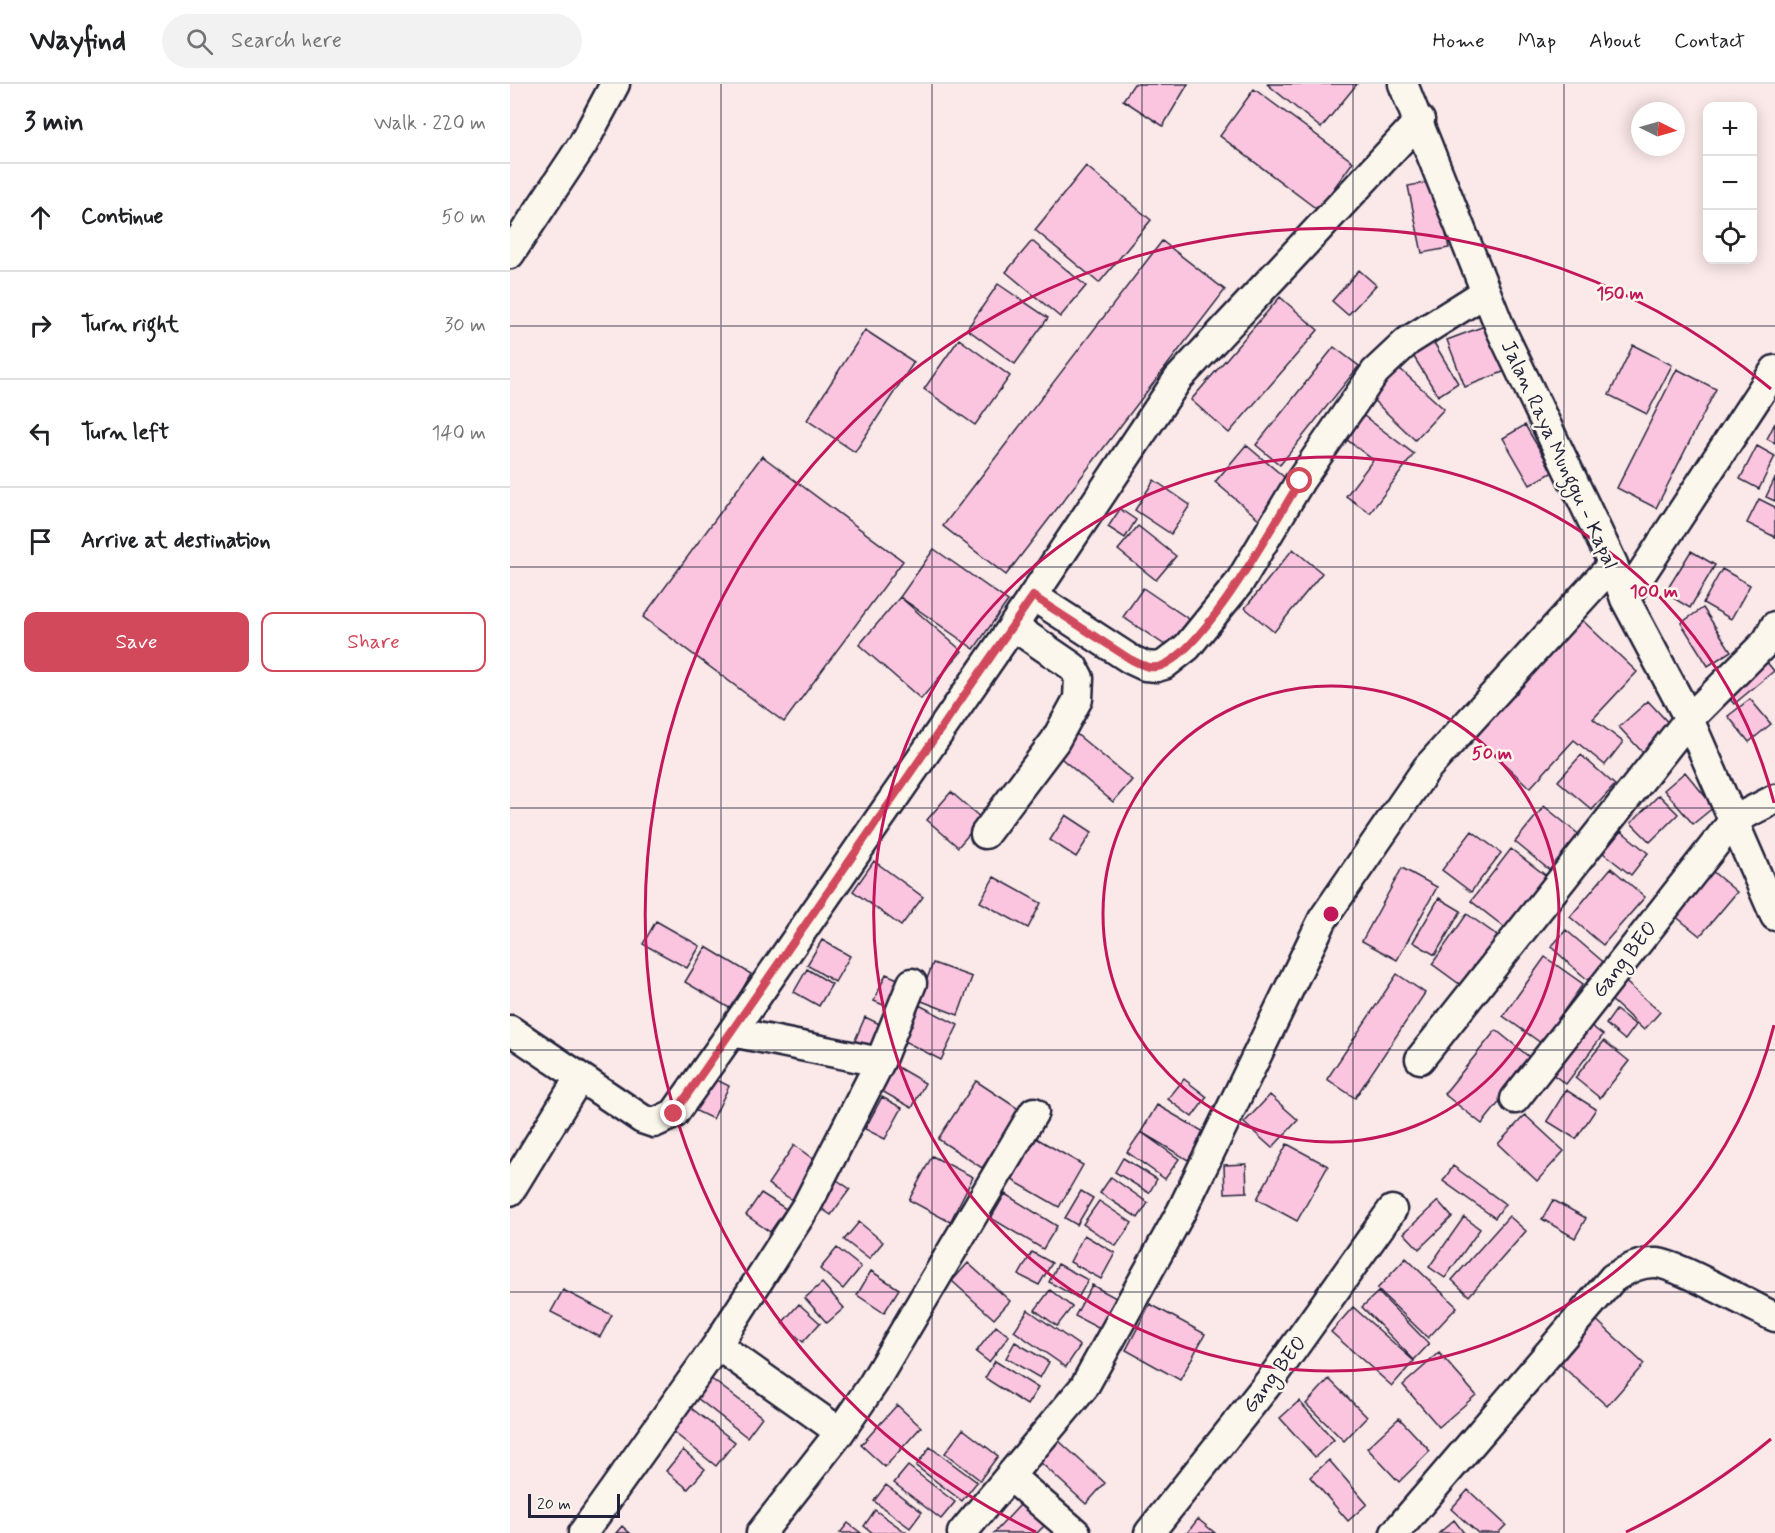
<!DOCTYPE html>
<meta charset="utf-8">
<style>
body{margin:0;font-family:Mynerve,sans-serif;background:#f2f2f2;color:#202124}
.controls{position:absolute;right:18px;top:18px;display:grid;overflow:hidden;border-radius:12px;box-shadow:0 3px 15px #0003}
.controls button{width:54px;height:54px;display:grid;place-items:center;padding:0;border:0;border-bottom:2px solid #e0e0e0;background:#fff;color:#202124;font:30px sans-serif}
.compass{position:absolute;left:1121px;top:18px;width:54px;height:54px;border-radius:50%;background:#fff;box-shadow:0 3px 15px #0003;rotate:95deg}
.scale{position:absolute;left:18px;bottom:15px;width:92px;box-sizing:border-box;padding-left:6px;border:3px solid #22223b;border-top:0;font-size:16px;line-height:21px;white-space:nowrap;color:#22223b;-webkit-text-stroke:4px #fbf7ec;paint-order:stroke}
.stop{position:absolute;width:18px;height:18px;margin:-14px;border:4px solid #d1495b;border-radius:50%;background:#fff}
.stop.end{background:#d1495b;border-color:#fff;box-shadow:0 2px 6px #0008}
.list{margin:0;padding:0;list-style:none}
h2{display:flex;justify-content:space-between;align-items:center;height:78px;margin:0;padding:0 24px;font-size:26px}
h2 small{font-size:20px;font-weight:400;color:#757577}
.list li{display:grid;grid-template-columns:39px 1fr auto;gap:18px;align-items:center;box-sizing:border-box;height:108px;padding:0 24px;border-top:2px solid #e0e0e0}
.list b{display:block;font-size:22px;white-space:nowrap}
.list em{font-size:20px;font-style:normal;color:#757577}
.actions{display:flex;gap:12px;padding:18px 24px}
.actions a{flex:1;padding:14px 0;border:2px solid #d1495b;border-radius:12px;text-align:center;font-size:21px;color:#d1495b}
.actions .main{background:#d1495b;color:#fff}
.icon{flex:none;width:33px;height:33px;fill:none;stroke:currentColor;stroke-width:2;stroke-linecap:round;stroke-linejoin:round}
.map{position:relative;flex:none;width:1265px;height:1449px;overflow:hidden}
header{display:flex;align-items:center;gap:36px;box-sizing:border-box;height:84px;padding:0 30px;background:#fff;border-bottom:2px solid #e0e0e0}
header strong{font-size:28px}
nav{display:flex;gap:33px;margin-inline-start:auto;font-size:21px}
.search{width:420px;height:54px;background:#f2f2f2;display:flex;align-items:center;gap:15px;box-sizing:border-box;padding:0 21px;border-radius:33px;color:#757577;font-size:22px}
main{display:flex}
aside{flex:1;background:#fff}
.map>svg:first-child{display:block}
.building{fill:#fcc5df;stroke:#22223b;stroke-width:1.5}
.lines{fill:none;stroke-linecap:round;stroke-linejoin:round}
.minor-casing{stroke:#22223b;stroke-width:33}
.minor{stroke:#fbf7ec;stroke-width:28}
.route{stroke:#d1495b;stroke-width:8}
.grid{fill:none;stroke:#22223b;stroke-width:1.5;stroke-opacity:0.55}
.ring{fill:none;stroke:#c2185b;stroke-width:3}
.labels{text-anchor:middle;stroke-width:5;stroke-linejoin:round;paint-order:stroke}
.street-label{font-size:21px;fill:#22223b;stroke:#fbf7ec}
.centre{fill:#c2185b;stroke:#fbf7ec;stroke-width:3}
.ring-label{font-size:18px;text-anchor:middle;font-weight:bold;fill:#c2185b;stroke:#fbf7ec;stroke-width:5;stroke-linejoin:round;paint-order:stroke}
</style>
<header>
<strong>Wayfind</strong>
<div class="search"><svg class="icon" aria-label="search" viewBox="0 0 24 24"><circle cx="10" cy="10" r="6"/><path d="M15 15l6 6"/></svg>Search here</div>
<nav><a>Home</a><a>Map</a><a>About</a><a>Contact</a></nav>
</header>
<main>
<aside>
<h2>3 min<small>Walk · 220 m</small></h2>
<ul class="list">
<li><svg class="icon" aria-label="ahead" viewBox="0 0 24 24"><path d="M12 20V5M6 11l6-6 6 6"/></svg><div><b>Continue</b></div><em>50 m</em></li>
<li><svg class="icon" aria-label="right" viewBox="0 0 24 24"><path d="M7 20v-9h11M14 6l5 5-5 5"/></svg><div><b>Turn right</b></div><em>30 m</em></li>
<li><svg class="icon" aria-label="left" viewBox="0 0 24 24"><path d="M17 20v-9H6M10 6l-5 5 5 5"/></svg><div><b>Turn left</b></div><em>140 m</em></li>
<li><svg class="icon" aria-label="arrive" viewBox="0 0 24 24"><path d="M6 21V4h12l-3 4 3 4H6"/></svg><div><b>Arrive at destination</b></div></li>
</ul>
<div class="actions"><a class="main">Save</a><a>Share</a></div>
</aside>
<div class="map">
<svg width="1265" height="1449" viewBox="0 0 1265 1449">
<rect width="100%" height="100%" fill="#fbe8e8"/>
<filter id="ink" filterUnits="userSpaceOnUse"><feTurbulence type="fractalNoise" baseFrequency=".0167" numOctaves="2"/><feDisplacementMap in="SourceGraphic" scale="12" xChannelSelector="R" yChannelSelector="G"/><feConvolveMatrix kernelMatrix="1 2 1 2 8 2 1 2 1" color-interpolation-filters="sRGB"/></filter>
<g filter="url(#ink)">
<!-- building -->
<path class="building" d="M 624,0 L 678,0 L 653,42 L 613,16 Z
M 757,0 L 847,0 L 811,44 Z
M 744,5 L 843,78 L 808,126 L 710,52 Z
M 576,82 L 641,136 L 589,199 L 525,146 Z
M 925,97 L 939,164 L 912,169 L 898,102 Z
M 522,157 L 576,202 L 550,233 L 496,188 Z
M 652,157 L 715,206 L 496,491 L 433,442 Z
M 849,186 L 866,201 L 838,231 L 822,217 Z
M 488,200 L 538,234 L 505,280 L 457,245 Z
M 770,213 L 808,246 L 719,349 L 681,316 Z
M 980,240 L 998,286 L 955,303 L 937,256 Z
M 355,246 L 404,278 L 345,368 L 297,336 Z
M 920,252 L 948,299 L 928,312 L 899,265 Z
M 449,255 L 500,292 L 465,341 L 414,305 Z
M 1123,261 L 1162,281 L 1137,330 L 1099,311 Z
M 824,263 L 849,282 L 770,381 L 746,361 Z
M 888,283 L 934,325 L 905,356 L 860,313 Z
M 1167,285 L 1206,305 L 1146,424 L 1107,404 Z
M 854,332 L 904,370 L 860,429 L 836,412 L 863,376 L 836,355 Z
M 1265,339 L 1265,359 L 1257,355 Z
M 1015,341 L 1043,388 L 1020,401 L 993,354 Z
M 736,361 L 780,398 L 749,435 L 705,398 Z
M 1247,362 L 1265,372 L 1249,405 L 1230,395 Z
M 252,372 L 393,477 L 274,638 L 133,533 Z
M 1265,394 L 1265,417 L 1256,413 Z
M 644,396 L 680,421 L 661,450 L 625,426 Z
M 1249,415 L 1265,423 L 1265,453 L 1237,439 Z
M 610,425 L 626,436 L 615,454 L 598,443 Z
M 628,442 L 666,472 L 646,496 L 608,466 Z
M 424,465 L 498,517 L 464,565 L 390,513 Z
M 783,465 L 812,489 L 764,548 L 735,524 Z
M 1181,467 L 1205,481 L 1180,524 L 1155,509 Z
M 1212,485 L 1240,501 L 1221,535 L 1193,519 Z
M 633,504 L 680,536 L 661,565 L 613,533 Z
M 390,513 L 452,567 L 411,615 L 349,561 Z
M 1193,524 L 1221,567 L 1198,582 L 1171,539 Z
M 1071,535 L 1127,588 L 1083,635 L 1113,658 L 1095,681 L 1064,656 L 1020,704 L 963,651 Z
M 1251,571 L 1264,587 L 1224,620 L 1211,604 Z
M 1240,615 L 1261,640 L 1239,658 L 1218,632 Z
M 1138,617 L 1164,645 L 1136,672 L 1109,643 Z
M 564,648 L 622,696 L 603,718 L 546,670 Z
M 1071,671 L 1105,701 L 1082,726 L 1048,697 Z
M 1175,688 L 1204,723 L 1183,740 L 1154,706 Z
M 441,708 L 472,735 L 448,763 L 417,736 Z
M 1149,711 L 1168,730 L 1140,758 L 1121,739 Z
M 1034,722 L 1077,757 L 1048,793 L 1005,758 Z
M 556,731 L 582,748 L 566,773 L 540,756 Z
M 962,747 L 991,769 L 961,808 L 932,786 Z
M 1111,747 L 1138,769 L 1121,791 L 1093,769 Z
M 1001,765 L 1043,797 L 1003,850 L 961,817 Z
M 364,777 L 413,813 L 391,842 L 343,807 Z
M 1196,782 L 1227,808 L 1190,852 L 1159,827 Z
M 892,784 L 927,803 L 887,876 L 852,857 Z
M 1101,784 L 1135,813 L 1093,861 L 1060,833 Z
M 484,793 L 531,819 L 518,844 L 470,818 Z
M 929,814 L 951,827 L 925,871 L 903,858 Z
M 957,830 L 995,857 L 959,907 L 922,880 Z
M 146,837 L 190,862 L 177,884 L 133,860 Z
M 1056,846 L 1098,882 L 1082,900 L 1041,863 Z
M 312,856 L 340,872 L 325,898 L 297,881 Z
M 196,863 L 241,890 L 221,925 L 175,898 Z
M 1035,873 L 1073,900 L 1031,959 L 993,932 Z
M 423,879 L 462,893 L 448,931 L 409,916 Z
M 297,885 L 322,900 L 309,922 L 284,908 Z
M 376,890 L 395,898 L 383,925 L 364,917 Z
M 887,890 L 915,909 L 845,1014 L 817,995 Z
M 1111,894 L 1150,928 L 1134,946 L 1096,911 Z
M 409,921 L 448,941 L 431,976 L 392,956 Z
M 1106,926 L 1126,941 L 1115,956 L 1096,940 Z
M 355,933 L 378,944 L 365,971 L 343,961 Z
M 1075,937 L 1093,951 L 1056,1000 L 1038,987 Z
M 986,946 L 1023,976 L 972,1040 L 934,1010 Z
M 1094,957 L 1119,977 L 1090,1014 L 1065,994 Z
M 382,980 L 415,999 L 402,1024 L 368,1005 Z
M 201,993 L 219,1002 L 203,1035 L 184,1026 Z
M 674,995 L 697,1013 L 682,1033 L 658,1015 Z
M 466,997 L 510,1026 L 472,1084 L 428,1055 Z
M 1056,1006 L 1086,1025 L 1066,1055 L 1037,1037 Z
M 760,1011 L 788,1036 L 762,1064 L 734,1039 Z
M 372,1013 L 392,1024 L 375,1055 L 355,1045 Z
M 647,1021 L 694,1048 L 678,1076 L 631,1048 Z
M 1015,1031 L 1054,1067 L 1027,1097 L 988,1060 Z
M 631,1048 L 669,1075 L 655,1095 L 617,1068 Z
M 526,1054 L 573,1081 L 549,1123 L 502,1096 Z
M 777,1060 L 818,1082 L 787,1137 L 747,1115 Z
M 284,1061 L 307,1078 L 282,1116 L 258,1100 Z
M 422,1072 L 463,1093 L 440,1138 L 399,1116 Z
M 613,1074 L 647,1095 L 639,1109 L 605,1088 Z
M 736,1080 L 737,1108 L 715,1109 L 714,1081 Z
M 943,1082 L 995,1120 L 985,1134 L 933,1097 Z
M 601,1093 L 638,1119 L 628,1134 L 590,1109 Z
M 324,1094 L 340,1105 L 321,1131 L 305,1120 Z
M 571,1107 L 583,1114 L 567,1141 L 555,1134 Z
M 251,1109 L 276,1125 L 260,1148 L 236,1131 Z
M 495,1110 L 547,1142 L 533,1165 L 481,1134 Z
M 1043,1116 L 1076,1134 L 1065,1154 L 1032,1135 Z
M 589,1117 L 622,1139 L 606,1162 L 573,1140 Z
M 928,1117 L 942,1133 L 909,1165 L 894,1149 Z
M 999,1132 L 1016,1147 L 959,1212 L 942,1196 Z
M 954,1133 L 970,1145 L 935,1194 L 919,1183 Z
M 349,1138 L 373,1158 L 359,1175 L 334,1156 Z
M 574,1151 L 605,1169 L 591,1195 L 560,1178 Z
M 327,1164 L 351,1183 L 333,1205 L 310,1185 Z
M 522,1168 L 542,1179 L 529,1201 L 509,1191 Z
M 896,1174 L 947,1223 L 918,1254 L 867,1205 Z
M 458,1179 L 500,1217 L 484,1235 L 442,1197 Z
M 548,1180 L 578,1196 L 568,1214 L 539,1198 Z
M 361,1187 L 389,1205 L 374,1229 L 347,1211 Z
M 312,1199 L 334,1224 L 317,1239 L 295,1214 Z
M 582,1201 L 606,1214 L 590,1245 L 565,1232 Z
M 53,1206 L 102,1231 L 90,1253 L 41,1228 Z
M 540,1206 L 562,1223 L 547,1242 L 525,1226 Z
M 868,1208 L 919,1260 L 904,1276 L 852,1223 Z
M 289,1220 L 310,1239 L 293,1258 L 272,1239 Z
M 640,1220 L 695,1250 L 670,1296 L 616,1266 Z
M 843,1223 L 904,1277 L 882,1302 L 821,1248 Z
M 518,1226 L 570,1262 L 556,1283 L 504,1247 Z
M 1082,1232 L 1134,1280 L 1097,1322 L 1044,1275 Z
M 486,1242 L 499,1252 L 479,1278 L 466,1268 Z
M 505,1258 L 539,1278 L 530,1294 L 496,1274 Z
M 929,1269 L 966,1311 L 929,1343 L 893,1301 Z
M 485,1277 L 528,1304 L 517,1321 L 475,1294 Z
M 196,1291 L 252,1333 L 237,1353 L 182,1310 Z
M 819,1295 L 857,1333 L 834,1357 L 796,1320 Z
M 789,1317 L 824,1356 L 805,1373 L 770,1334 Z
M 387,1321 L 411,1343 L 375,1383 L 351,1361 Z
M 181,1324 L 225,1358 L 206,1382 L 162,1347 Z
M 889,1334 L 920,1367 L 889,1398 L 857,1364 Z
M 453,1345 L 488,1372 L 470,1396 L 435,1369 Z
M 548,1356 L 595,1399 L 576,1420 L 529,1377 Z
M 420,1363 L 467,1398 L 452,1417 L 406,1382 Z
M 173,1366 L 195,1385 L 178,1405 L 156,1387 Z
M 819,1376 L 857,1420 L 838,1437 L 800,1393 Z
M 398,1382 L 445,1418 L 431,1435 L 384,1399 Z
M 376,1401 L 412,1428 L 400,1444 L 364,1417 Z
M 958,1406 L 996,1441 L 988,1449 L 968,1449 L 941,1425 Z
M 511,1420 L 534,1442 L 527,1449 L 484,1449 Z
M 365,1426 L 397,1449 L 363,1449 L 354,1442 Z
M 688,1435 L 705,1449 L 677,1449 Z
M 944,1436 L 954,1449 L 929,1449 Z
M 338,1439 L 351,1449 L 330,1449 Z
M 112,1442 L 120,1449 L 106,1449 Z"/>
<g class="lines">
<!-- minor casing -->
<g class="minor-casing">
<path id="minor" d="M 893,0 L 991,246 L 1103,480 L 1115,515 L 1179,635 L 1265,832
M 0,170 L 73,60 L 105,0
M 523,512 L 620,575 L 635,582 L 647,583 L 654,581 L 677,563 L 729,499 L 790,397 L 865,288 L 898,257 L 976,208
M 1115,515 L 1265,286
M 475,750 L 545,657 L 568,615 L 569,594 L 563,583 L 503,542
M 0,946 L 132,1035 L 144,1039 L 164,1030 L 222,948
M 910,975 L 1179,635 L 1257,557 L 1265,542
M 370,978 L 222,948 L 503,542 L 668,295 L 910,36
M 1005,1015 L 1224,736 L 1265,715
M 0,1107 L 69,994
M 330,1348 L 207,1261 L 297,1121 L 370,978 L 402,899
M 501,1393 L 566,1449
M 73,1449 L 207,1261
M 251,1449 L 330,1348 L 363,1300 L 524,1028
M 452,1449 L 574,1303 L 671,1128 L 813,835 L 917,684 L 1103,480
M 639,1449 L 760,1297 L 882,1126
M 885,1449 L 1103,1194 C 1117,1186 1129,1178 1146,1179 C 1168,1180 1240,1222 1265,1233"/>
</g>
<!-- minor -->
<use href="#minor" class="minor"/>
</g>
</g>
<g class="lines" filter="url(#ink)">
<!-- route -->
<path class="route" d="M 164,1030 L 523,512 L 620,575 C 630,580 640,586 651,582 C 694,567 765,438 790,397"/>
</g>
<!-- grid -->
<path class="grid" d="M 211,0 L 211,1449M 422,0 L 422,1449M 632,0 L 632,1449M 843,0 L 843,1449M 1054,0 L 1054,1449M 0,242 L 1265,242M 0,483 L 1265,483M 0,724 L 1265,724M 0,966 L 1265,966M 0,1208 L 1265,1208"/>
<!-- distance rings -->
<g class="ring">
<circle cx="821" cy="830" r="228"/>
<path d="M1264 941A457 457 0 1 1 1264 719"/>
<path d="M1261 1355A685 685 0 0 1 1116 1448M526 1448A685 685 0 1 1 1261 305"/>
</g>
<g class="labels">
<!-- street labels -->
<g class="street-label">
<text transform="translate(1050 370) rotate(65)" y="7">Jalan Raya Munggu - Kapal</text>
<text transform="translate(1114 875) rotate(-52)" y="7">Gang BEO</text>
<text transform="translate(764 1290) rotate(-53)" y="7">Gang BEO</text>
</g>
</g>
<circle cx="821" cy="830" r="9" class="centre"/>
<g class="ring-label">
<text x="1110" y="215">150 m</text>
<text x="1144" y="513">100 m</text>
<text x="982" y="675">50 m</text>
</g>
</svg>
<div class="controls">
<button>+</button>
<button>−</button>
<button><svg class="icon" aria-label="locate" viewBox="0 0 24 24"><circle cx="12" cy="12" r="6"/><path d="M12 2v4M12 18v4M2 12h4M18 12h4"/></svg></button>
</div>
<svg class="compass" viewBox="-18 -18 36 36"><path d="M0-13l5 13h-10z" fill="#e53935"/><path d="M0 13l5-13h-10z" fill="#757577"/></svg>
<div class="scale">20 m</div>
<div class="stop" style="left:790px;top:397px"></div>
<div class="stop end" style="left:164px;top:1030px"></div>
</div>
</main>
